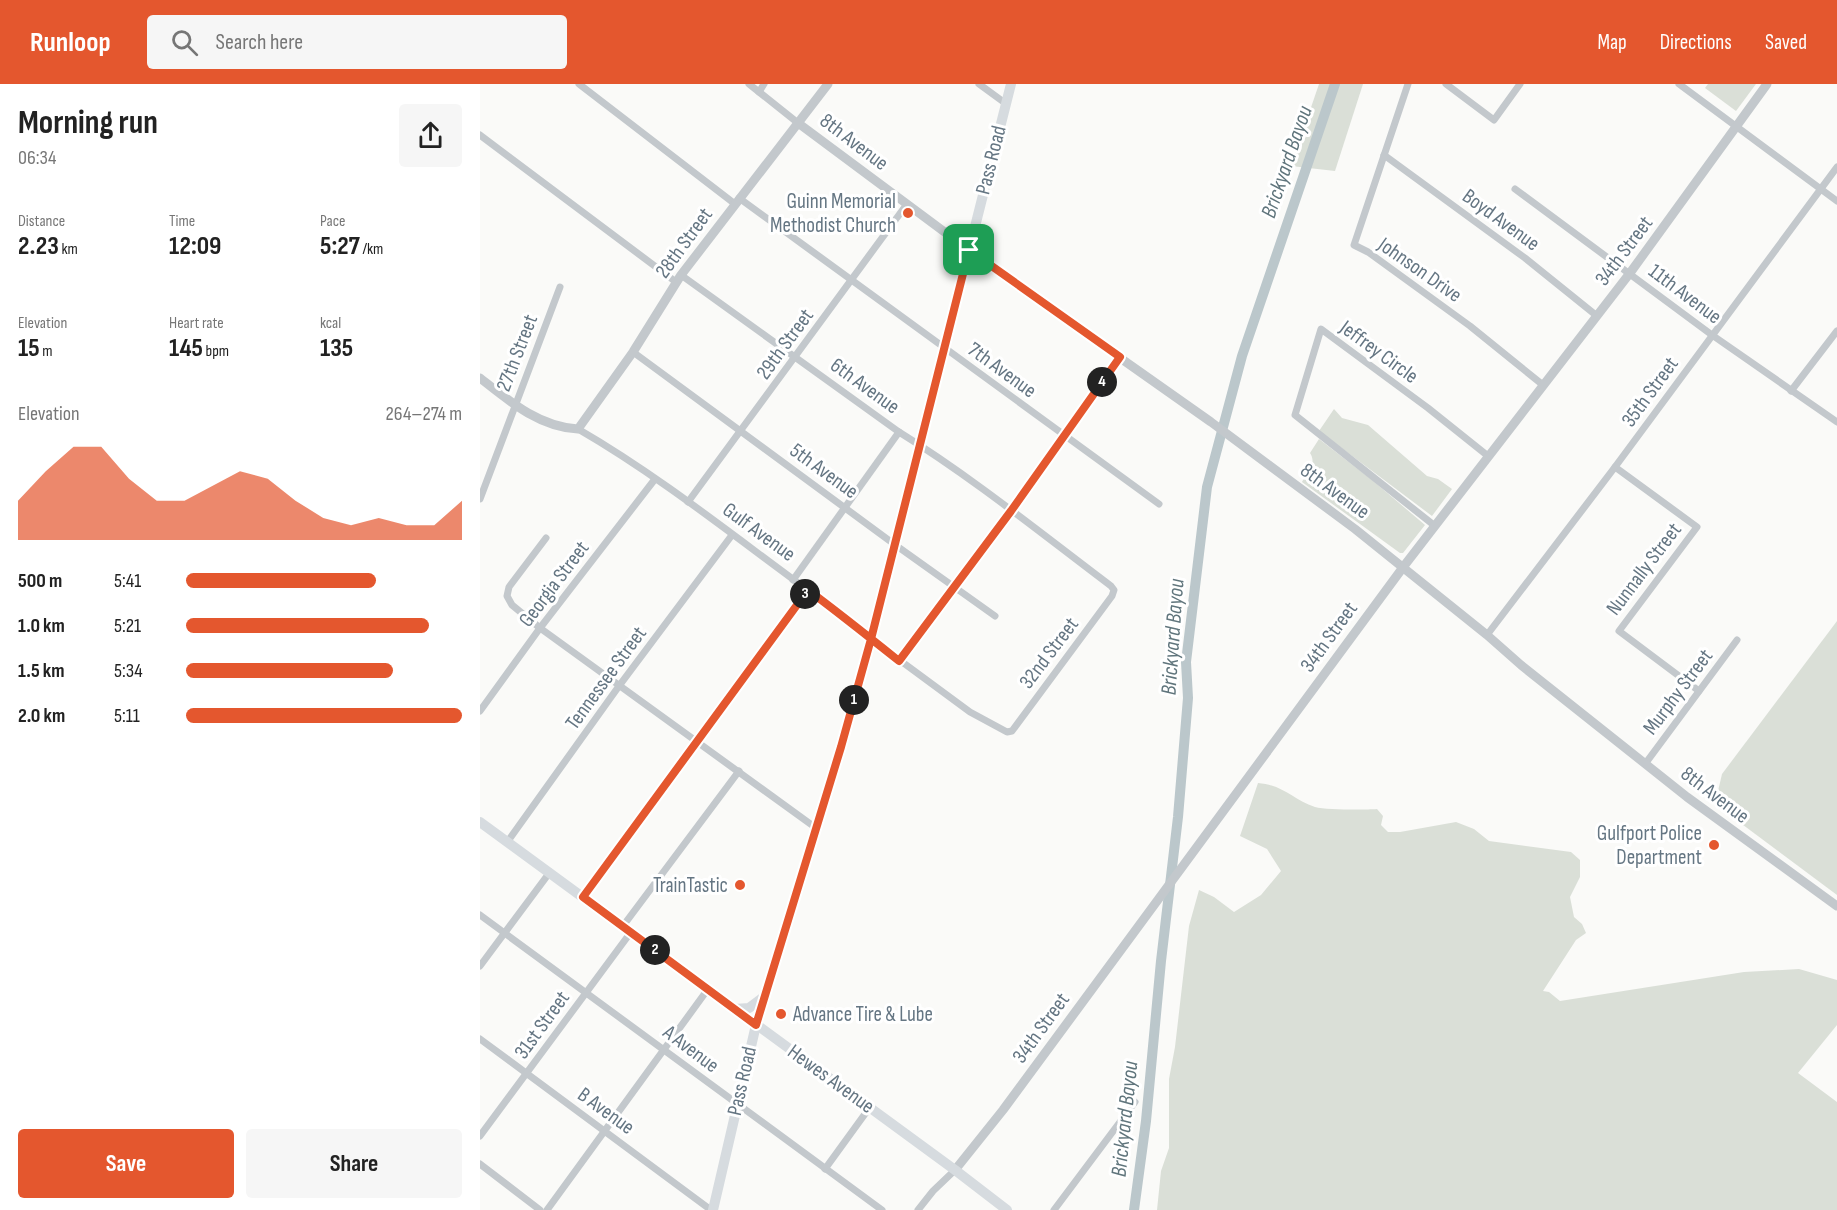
<!DOCTYPE html>
<meta charset="utf-8">
<style>
:root{--surface:#fff;--page:#f6f6f6;--text:#222;--muted:#767676;--accent:#e4572e}
body{margin:0;font-family:"Sofia Sans Condensed",sans-serif;background:var(--page);color:var(--text);height:100vh;display:flex;flex-direction:column;font-size:22px;white-space:nowrap}
*{box-sizing:border-box;margin:0}
p{font-size:20px;color:var(--muted)}
.icon{flex:none;width:33px;height:33px;fill:none;stroke:currentColor;stroke-width:2;stroke-linecap:round;stroke-linejoin:round}
.map{position:relative;flex:1;overflow:hidden}
.drawer{display:flex;flex-direction:column;background:var(--surface);width:480px}
.drawer>*{flex:none}
.pin{position:absolute;display:grid;place-items:center;width:51px;height:51px;color:#fff;margin:-26px;border-radius:12px;box-shadow:0 3px 9px #0006}
.km{position:absolute;width:30px;height:30px;margin:-15px;border-radius:50%;background:#222;color:#fff;font-size:16px;line-height:30px;text-align:center}
.round{display:grid;place-items:center;flex:none;width:63px;height:63px;border-radius:6px;background:var(--page)}
.summary{display:flex;align-items:center;justify-content:space-between;height:102px;padding:0 18px}
h1{font-size:33px;font-weight:700;line-height:45px}
.stats{display:grid;grid-template-columns:repeat(3,1fr);gap:9px;height:102px;padding:6px 18px}
.stats div{display:grid;align-content:center}
.stats b{font-size:26px;font-weight:700}
.stats small{font-size:16px;font-weight:400}
.stats p{font-size:16px}
.chart{height:168px;padding:12px 18px}
.chart p{display:flex;justify-content:space-between}
.chart svg{width:100%;height:108px;margin-top:6px;fill:var(--accent);opacity:.7}
.button{display:flex;gap:12px;margin-top:auto;padding:12px 18px}
.button a{flex:1;height:69px;border-radius:6px;background:var(--accent);color:#fff;font-size:24px;font-weight:700;line-height:69px;text-align:center}
.button a+a{background:var(--page);color:var(--text)}
ul{padding:0 18px;list-style:none;font-size:20px}
li{display:grid;grid-template-columns:96px 72px 1fr;align-items:center;height:45px}
li i{height:15px;border-radius:8px;background:var(--accent)}
header{display:flex;align-items:center;gap:36px;box-sizing:border-box;height:84px;padding:0 30px;background:var(--accent);color:#fff}
header strong{font-size:28px}
nav{display:flex;gap:33px;margin-inline-start:auto;font-size:21px}
.search{width:420px;height:54px;background:var(--page);display:flex;align-items:center;gap:15px;box-sizing:border-box;padding:0 21px;border-radius:6px;color:var(--muted);font-size:22px}
main{display:flex;flex:1;min-height:0}
.map>svg:first-child{display:block}
.green{fill:#dadfd7}
.lines{fill:none;stroke-linecap:round;stroke-linejoin:round}
.river{stroke:#bbc7cb;stroke-width:10}
.minor{stroke:#c3c8cc;stroke-width:7}
.tertiary{stroke:#c3c8cc;stroke-width:9}
.secondary{stroke:#d6dbdf;stroke-width:10}
.primary{stroke:#d6dbdf;stroke-width:10}
.route-casing{stroke:#fff;stroke-width:12}
.route{stroke:#e4572e;stroke-width:8}
.poi-dot{fill:#e4572e;stroke:#fff;stroke-width:2}
.labels{text-anchor:middle;dominant-baseline:central;stroke-width:6;stroke-linejoin:round;paint-order:stroke}
.street-label{font-size:21px;fill:#657683;stroke:#fff}
.poi-label{font-size:21px;fill:#657683;stroke:#fff;text-anchor:end}
.water-label{font-size:22px;font-style:italic;fill:#60757c;stroke:#fff}
</style>
<header>
<strong>Runloop</strong>
<div class="search"><svg class="icon" aria-label="search" viewBox="0 0 24 24"><circle cx="10" cy="10" r="6"/><path d="M15 15l6 6"/></svg>Search here</div>
<nav><a>Map</a><a>Directions</a><a>Saved</a></nav>
</header>
<main>
<section class="drawer">
<div class="summary"><div><h1>Morning run</h1><p>06:34</p></div><a class="round"><svg class="icon" aria-label="share" viewBox="0 0 24 24"><path d="M12 15V3M7 8l5-5 5 5M5 13v7h14v-7"/></svg></a></div>
<div class="stats">
<div><p>Distance</p><b>2.23<small> km</small></b></div>
<div><p>Time</p><b>12:09</b></div>
<div><p>Pace</p><b>5:27<small> /km</small></b></div>
</div>
<div class="stats">
<div><p>Elevation</p><b>15<small> m</small></b></div>
<div><p>Heart rate</p><b>145<small> bpm</small></b></div>
<div><p>kcal</p><b>135</b></div>
</div>
<div class="chart"><p><span>Elevation</span>264–274 m</p>
<svg viewBox="0 0 160 44" preserveAspectRatio="none"><path d="M0 44V28L10 16L20 6L30 6L40 19L50 28L60 28L70 22L80 16L90 19L100 28L110 35L120 38L130 35L140 38L150 38L160 28V44z"/></svg>
</div>
<ul>
<li><b>500 m</b>5:41<i style="width:69%"></i></li>
<li><b>1.0 km</b>5:21<i style="width:88%"></i></li>
<li><b>1.5 km</b>5:34<i style="width:75%"></i></li>
<li><b>2.0 km</b>5:11<i style="width:100%"></i></li>
</ul>
<div class="button"><a>Save</a><a>Share</a></div>
</section>
<div class="map">
<svg width="1357" height="1126" viewBox="0 0 1357 1126">
<rect width="100%" height="100%" fill="#fafaf8"/>
<g class="green">
<path d="M 839,0 L 883,0 L 855,87 L 811,82 Z"/>
<path d="M 1228,0 L 1276,0 L 1256,27 L 1225,4 Z"/>
<path d="M 854,325 L 862,334 L 888,341 L 947,392 L 958,395 L 972,405 L 952,432 L 839,347 Z"/>
<path d="M 839,355 L 892,396 L 945,441 L 923,469 L 920,469 L 822,398 C 828,387 837,380 830,369 Z"/>
<path d="M 1357,537 L 1357,811 L 1235,720 L 1242,690 Z"/>
<path d="M 778,699 C 804,701 813,716 835,723 C 846,726 885,726 897,725 L 903,732 L 901,741 L 908,748 L 920,748 L 976,738 L 994,745 L 1009,757 L 1091,768 L 1100,776 L 1100,793 L 1090,813 L 1094,833 L 1102,840 L 1106,849 L 1096,856 L 1063,907 L 1069,908 L 1080,917 L 1264,888 L 1319,885 L 1357,896 L 1357,941 L 1318,989 L 1357,1018 L 1357,1126 L 677,1126 L 681,1087 L 689,1064 L 689,995 L 695,963 L 709,842 L 719,806 L 734,813 L 754,828 L 781,811 L 801,787 L 787,765 L 760,752 Z"/>
</g>
<g class="lines">
<path class="river" d="M 654,1126 L 666,1037 L 681,877 L 698,733 L 708,614 L 706,578 L 727,403 L 762,272 L 855,0"/>
<g class="minor">
<path d="M 99,0 L 255,120"/>
<path d="M 269,0 L 318,39"/>
<path d="M 499,0 L 525,19"/>
<path d="M 928,0 L 874,161 L 888,168 L 990,242 L 1063,301"/>
<path d="M 966,0 L 1014,36 L 1040,0"/>
<path d="M 1199,0 L 1357,117"/>
<path d="M 279,8 L 284,0"/>
<path d="M 0,51 L 196,198"/>
<path d="M 904,71 L 1045,174 L 1117,232"/>
<path d="M 1035,105 L 1232,251 L 1357,338"/>
<path d="M 259,114 L 679,420"/>
<path d="M 153,268 L 414,460 L 515,532"/>
<path d="M 1311,307 L 1357,247"/>
<path d="M 98,345 C 193,400 278,472 368,535 L 391,555 L 490,628 L 527,648 L 532,647 L 632,512 L 634,506 L 631,502 C 562,450 493,394 419,348 L 201,191"/>
<path d="M 1135,383 L 1217,443 L 1139,547 L 1219,607"/>
<path d="M 0,415 L 80,203"/>
<path d="M 208,418 L 427,120"/>
<path d="M 955,442 L 815,331 L 841,245 L 948,324 L 1008,372"/>
<path d="M 66,454 L 29,503 L 27,512 L 32,521 L 60,544 L 336,744"/>
<path d="M 313,496 L 419,348"/>
<path d="M 1007,551 L 1135,383 L 1357,83"/>
<path d="M 419,577 L 531,427 L 640,273"/>
<path d="M 0,627 L 60,544 L 175,395"/>
<path d="M 1165,680 L 1257,556"/>
<path d="M 28,757 L 139,602 L 252,451"/>
<path d="M 103,813 L 328,506"/>
<path d="M 0,831 L 402,1126"/>
<path d="M 143,842 L 259,687"/>
<path d="M 0,882 L 70,788"/>
<path d="M 0,955 L 231,1126"/>
<path d="M 0,1052 L 151,848"/>
<path d="M 0,1080 L 60,1126"/>
<path d="M 345,1085 L 390,1023"/>
<path d="M 67,1126 L 228,905"/>
<path d="M 438,1126 L 453,1107 L 475,1086"/>
<path d="M 574,1126 L 655,1018"/>
</g>
<g class="tertiary">
<path d="M 318,39 L 517,187 L 731,338 L 875,445 L 1007,551 L 1041,581 L 1207,713 L 1357,822"/>
<path d="M 0,294 C 29,317 59,343 98,345 L 153,268 L 201,191 L 348,0"/>
<path d="M 475,1086 L 523,1026 L 924,482 L 1150,189 L 1287,0"/>
</g>
<path class="secondary" d="M 0,738 L 475,1086 L 527,1126"/>
<g class="primary">
<path d="M 255,925 L 269,924 L 285,912"/>
<path d="M 233,1126 L 276,941 L 361,663 L 391,555 L 531,0"/>
</g>
</g>
<g class="lines">
<g class="route-casing">
<path id="route" d="M 489,166 L 391,555 L 361,663 L 276,941 L 103,813 L 328,506 C 359,529 389,553 419,577 L 531,427 L 640,273 L 489,166"/>
</g>
<use href="#route" class="route"/>
</g>
<g class="poi-dot">
<circle cx="428" cy="129" r="6"/>
<circle cx="1234" cy="761" r="6"/>
<circle cx="260" cy="801" r="6"/>
<circle cx="301" cy="930" r="6"/>
</g>
<g class="labels">
<g class="street-label">
<text transform="translate(374 58) rotate(37)">8th Avenue</text>
<text transform="translate(511 76) rotate(-76)">Pass Road</text>
<text transform="translate(1021 136) rotate(36)">Boyd Avenue</text>
<text transform="translate(204 159) rotate(-54)">28th Street</text>
<text transform="translate(1144 167) rotate(-53)">34th Street</text>
<text transform="translate(940 186) rotate(35)">Johnson Drive</text>
<text transform="translate(1205 210) rotate(37)">11th Avenue</text>
<text transform="translate(305 260) rotate(-54)">29th Street</text>
<text transform="translate(899 268) rotate(36)">Jeffrey Circle</text>
<text transform="translate(37 269) rotate(-69)">27th Street</text>
<text transform="translate(522 286) rotate(36)">7th Avenue</text>
<text transform="translate(385 302) rotate(36)">6th Avenue</text>
<text transform="translate(1170 308) rotate(-54)">35th Street</text>
<text transform="translate(344 387) rotate(36)">5th Avenue</text>
<text transform="translate(855 407) rotate(36)">8th Avenue</text>
<text transform="translate(279 448) rotate(36)">Gulf Avenue</text>
<text transform="translate(1164 485) rotate(-53)">Nunnally Street</text>
<text transform="translate(74 500) rotate(-53)">Georgia Street</text>
<text transform="translate(849 553) rotate(-54)">34th Street</text>
<text transform="translate(569 569) rotate(-53)">32nd Street</text>
<text transform="translate(126 594) rotate(-54)">Tennessee Street</text>
<text transform="translate(1198 608) rotate(-53)">Murphy Street</text>
<text transform="translate(1235 711) rotate(37)">8th Avenue</text>
<text transform="translate(62 941) rotate(-54)">31st Street</text>
<text transform="translate(561 944) rotate(-54)">34th Street</text>
<text transform="translate(211 965) rotate(37)">A Avenue</text>
<text transform="translate(351 995) rotate(36)">Hewes Avenue</text>
<text transform="translate(262 997) rotate(-77)">Pass Road</text>
<text transform="translate(126 1027) rotate(36)">B Avenue</text>
</g>
<g class="poi-label">
<text x="416" y="117">Guinn Memorial<tspan x="416" dy="24">Methodist Church</tspan></text>
<text x="1222" y="749">Gulfport Police<tspan x="1222" dy="24">Department</tspan></text>
<text x="248" y="801">TrainTastic</text>
<text x="313" y="930" text-anchor="start">Advance Tire &amp; Lube</text>
</g>
<g class="water-label">
<text transform="translate(807 78) rotate(-71)">Brickyard Bayou</text>
<text transform="translate(693 553) rotate(-86)">Brickyard Bayou</text>
<text transform="translate(645 1035) rotate(-84)">Brickyard Bayou</text>
</g>
</g>
</svg>
<div class="pin" style="left:489px;top:166px;background:#1e9e55"><svg class="icon" aria-label="arrive" viewBox="0 0 24 24"><path d="M6 21V4h12l-3 4 3 4H6"/></svg></div>
<b class="km" style="left:374px;top:616px">1</b>
<b class="km" style="left:175px;top:866px">2</b>
<b class="km" style="left:325px;top:510px">3</b>
<b class="km" style="left:622px;top:298px">4</b>
</div>
</main>
